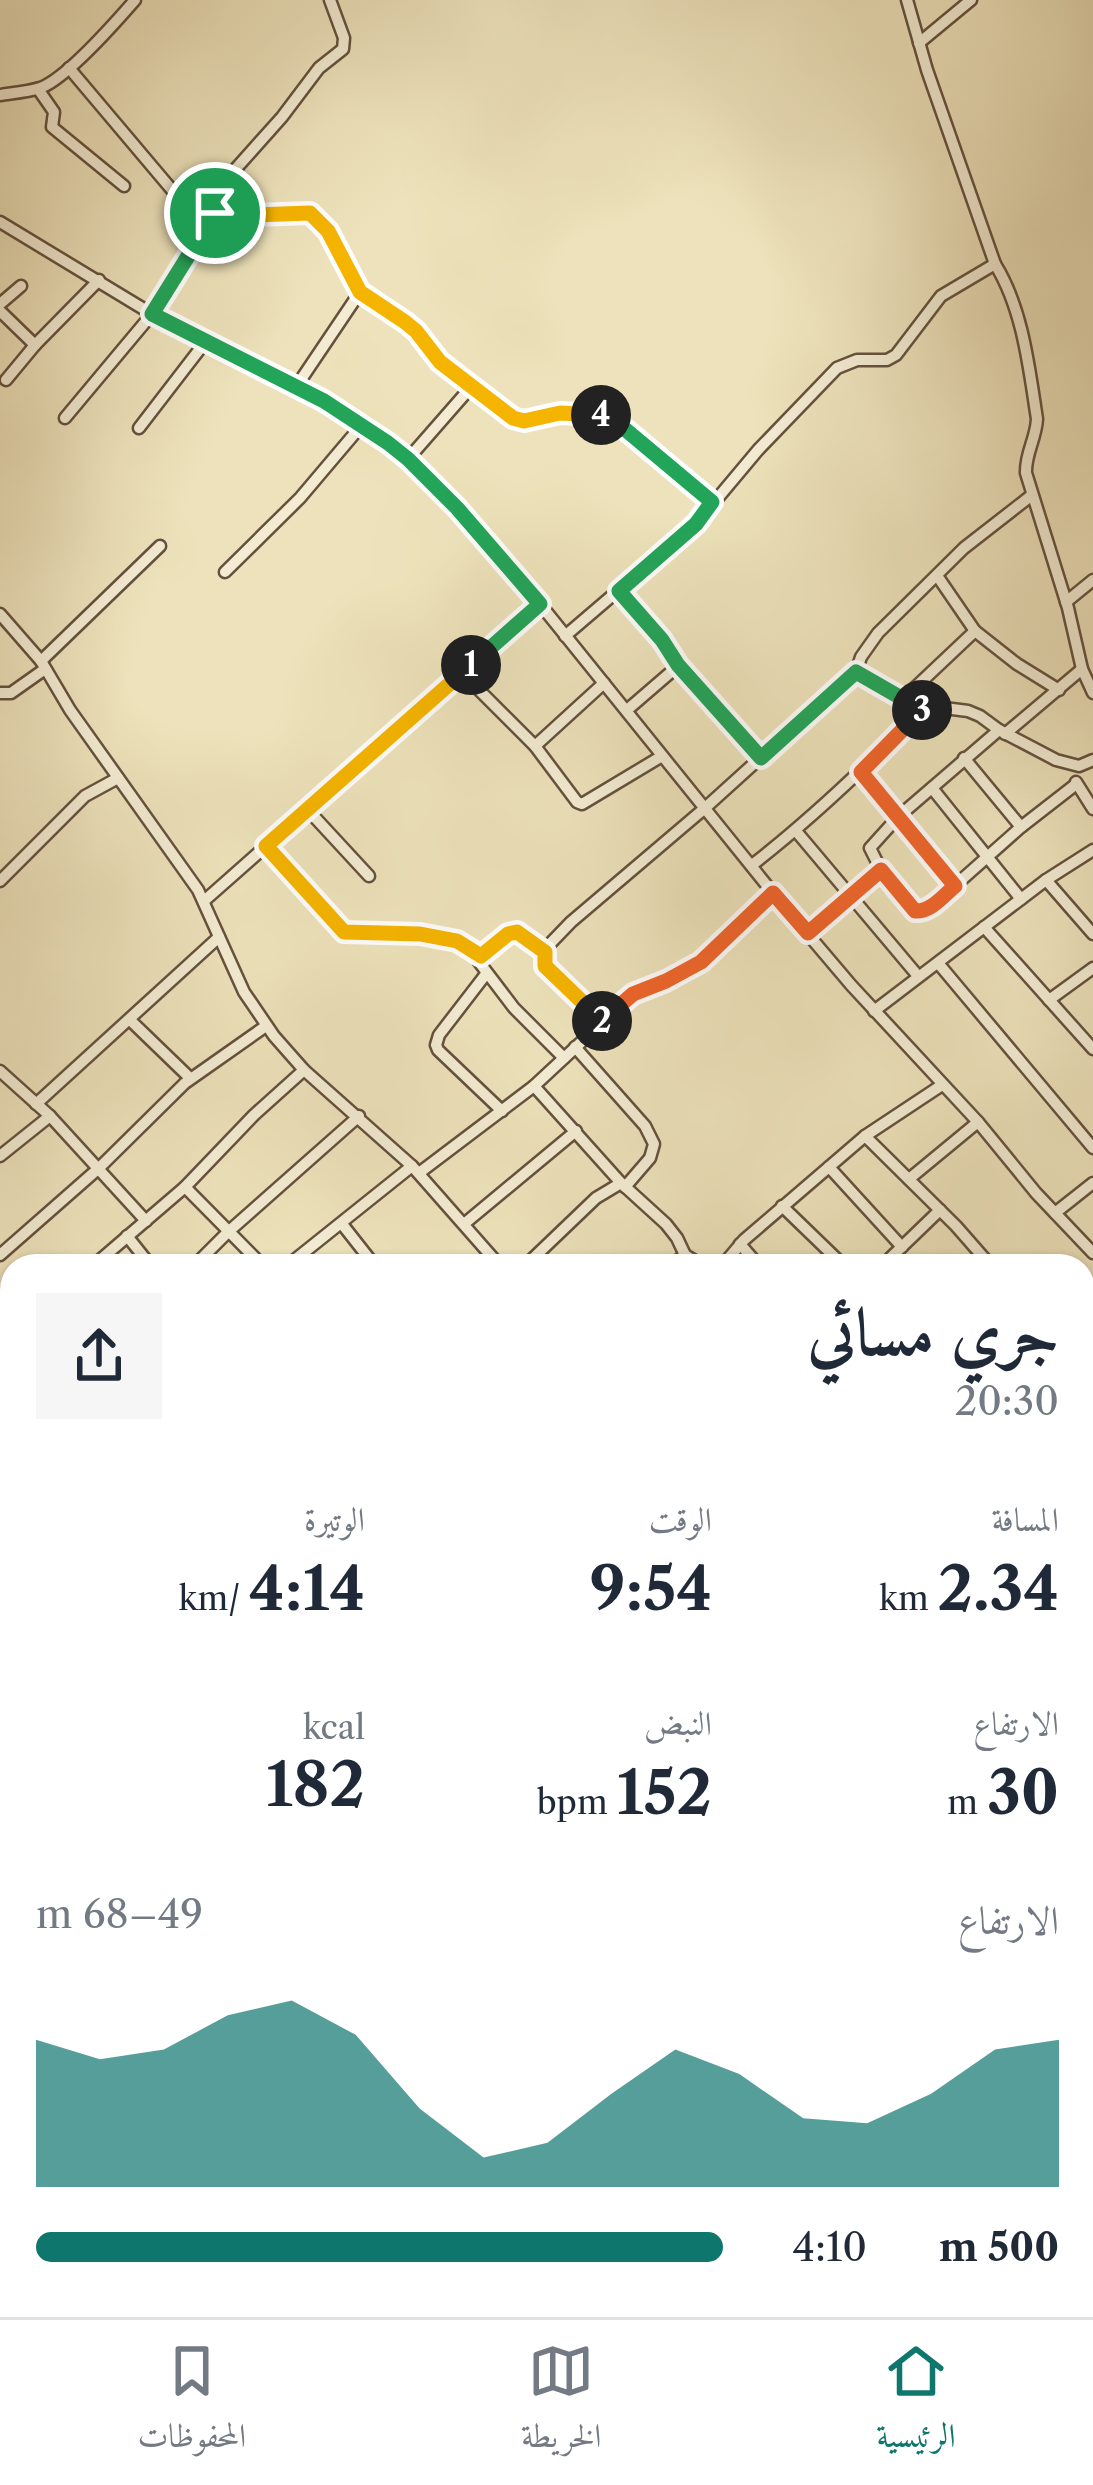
<!DOCTYPE html>
<html lang="ar">
<meta charset="utf-8">
<style>
:root{--surface:#fff;--page:#f6f6f7;--text:#1f2937;--muted:#747a83;--line:#e0e1e3;--accent:#0f766e}
body{margin:0;font-family:"Libre Caslon Text",Amiri,serif;background:var(--page);color:var(--text);direction:rtl;height:100vh;display:flex;flex-direction:column;font-size:45px;white-space:nowrap}
*{box-sizing:border-box;margin:0}
p{font-size:39px;color:var(--muted)}
.icon{flex:none;width:66px;height:66px;fill:none;stroke:currentColor;stroke-width:2;stroke-linecap:round;stroke-linejoin:round}
.map{position:relative;flex:1;overflow:hidden;direction:ltr}
.drawer{position:absolute;left:0px;top:1254px;width:1095px;height:1065px;display:flex;flex-direction:column;background:var(--surface);border-radius:36px 36px 0 0;box-shadow:0 3px 9px #0004;direction:rtl}
.drawer>*{flex:none}
.pin{position:absolute;display:grid;place-items:center;width:102px;height:102px;color:#fff;margin:-51px;border:6px solid #fff;border-radius:50%;box-shadow:0 3px 12px #0007}
.km{position:absolute;width:60px;height:60px;margin:-30px;border-radius:50%;background:#222;color:#fff;font-size:33px;line-height:60px;text-align:center}
.round{display:grid;place-items:center;flex:none;width:126px;height:126px;border-radius:0px;background:var(--page)}
.overview{display:flex;align-items:center;justify-content:space-between;height:204px;padding:0 36px}
h1{font-size:66px;font-weight:700;line-height:90px}
.stats{display:grid;grid-template-columns:repeat(3,1fr);gap:18px;height:204px;padding:12px 36px}
.stats div{display:grid;align-content:center}
.stats b{font-size:60px;font-weight:700}
.stats small{font-size:33px;font-weight:400}
.stats p{font-size:33px}
.chart{height:336px;padding:24px 36px}
.chart p{display:flex;justify-content:space-between}
.chart svg{width:100%;height:216px;margin-top:12px;fill:var(--accent);opacity:.7}
ul{padding:0 36px;list-style:none;font-size:39px}
li{display:grid;grid-template-columns:192px 144px 1fr;align-items:center;height:90px}
li i{height:30px;border-radius:15px;background:var(--accent)}
.tab-bar{display:flex;justify-content:space-around;align-items:center;height:168px;border-top:3px solid var(--line);background:var(--surface);font-size:33px;color:var(--muted)}
.tab-bar a{display:grid;justify-items:center;gap:6px}
.tab-bar .on{color:var(--accent)}
.map>svg:first-child{display:block}
.lines{fill:none;stroke-linecap:round;stroke-linejoin:round}
.minor-casing{stroke:#64513e;stroke-width:15}
.secondary-casing{stroke:#362115;stroke-width:20}
.minor{stroke:#f3ecd3;stroke-width:10}
.secondary{stroke:#f3ecd3;stroke-width:15}
.split-1-casing{stroke:#fff;stroke-width:24}
.split-2-casing{stroke:#fff;stroke-width:24}
.split-3-casing{stroke:#fff;stroke-width:24}
.split-4-casing{stroke:#fff;stroke-width:24}
.split-5-casing{stroke:#fff;stroke-width:24}
.split-1{stroke:#22a559;stroke-width:15}
.split-2{stroke:#f5b400;stroke-width:15}
.split-3{stroke:#f0652b;stroke-width:15}
.split-4{stroke:#22a559;stroke-width:15}
.split-5{stroke:#f5b400;stroke-width:15}
</style>
<div class="map">
<svg width="1093" height="2317" viewBox="0 0 1093 2317">
<rect width="100%" height="100%" fill="#ede2bb"/>
<filter id="stains"><feTurbulence type="fractalNoise" baseFrequency=".00167" numOctaves="4"/><feColorMatrix values="0 0 0 0 .2 0 0 0 0 .09 0 0 0 0 .02 0 0 0 .5 -.17"/></filter>
<radialGradient id="worn" r=".72"><stop offset=".6" stop-color="#630" stop-opacity="0"/><stop offset="1" stop-color="#630" stop-opacity=".3"/></radialGradient>
<g class="lines">
<g class="minor-casing">
<g id="minor">
<path d="M 907,0 L 927,70 L 995,264 C 1023,309 1029,368 1037,419 C 1036,439 1025,454 1026,473 L 1068,608 L 1082,669 L 1093,693"/>
<path d="M 919,43 L 971,0"/>
<path d="M 69,68 L 183,203 C 223,223 267,211 310,213 C 337,231 339,266 359,290 C 373,307 396,313 412,327 C 421,336 426,348 434,357 C 449,373 504,416 524,421 C 547,414 576,408 600,414 C 625,421 690,483 712,502"/>
<path d="M 38,89 L 54,112 L 52,127 L 124,186"/>
<path d="M 0,95 C 13,93 27,92 40,88 C 66,79 115,23 135,0"/>
<path d="M 199,210 L 282,117 L 319,68 L 343,49 L 344,38 L 330,0"/>
<path d="M 0,222 L 152,314 L 255,365 L 349,416 L 408,459 L 457,508 L 540,604 L 773,893 L 851,985 L 978,1122 L 1036,1193 L 1093,1253"/>
<path d="M 0,304 L 21,286"/>
<path d="M 0,311 L 35,345"/>
<path d="M 6,380 L 35,345 L 99,280"/>
<path d="M 296,387 L 360,292"/>
<path d="M 65,418 L 152,314 L 215,213"/>
<path d="M 139,428 L 206,341"/>
<path d="M 408,459 L 471,387"/>
<path d="M 225,572 L 300,498 L 361,426"/>
<path d="M 938,577 L 975,631 L 1017,664 L 1059,690"/>
<path d="M 619,591 L 662,640 L 678,666 L 761,759"/>
<path d="M 1066,602 L 1093,580"/>
<path d="M 0,614 L 41,661 L 70,710 L 198,890 L 244,992 L 274,1036 L 304,1070 L 412,1166 L 500,1266"/>
<path d="M 565,636 L 696,524 L 758,450 L 837,368 L 857,360 L 887,360 L 896,355 L 941,296 L 995,264"/>
<path d="M 41,661 L 160,546"/>
<path d="M 856,672 L 861,657 L 878,633 L 964,548 L 1032,495"/>
<path d="M 462,673 L 535,746 L 577,802 L 582,804 L 662,756"/>
<path d="M 0,693 L 11,693 L 45,669"/>
<path d="M 903,699 L 975,631"/>
<path d="M 627,710 L 678,666"/>
<path d="M 999,730 L 898,817 L 870,848 L 881,870 L 915,911 L 923,911 L 932,906 L 1021,827 L 1075,785"/>
<path d="M 1005,734 L 1082,669"/>
<path d="M 535,746 L 604,683"/>
<path d="M 964,758 L 1021,827"/>
<path d="M 861,772 L 954,886"/>
<path d="M 1076,782 L 1093,809"/>
<path d="M 932,788 L 1021,899"/>
<path d="M 308,810 L 369,876"/>
<path d="M 796,831 L 918,976"/>
<path d="M 266,846 L 343,932 L 420,934 L 457,941 L 481,956"/>
<path d="M 752,865 C 814,817 870,763 925,707"/>
<path d="M 1046,880 L 1093,934"/>
<path d="M 0,881 L 85,796 L 118,778"/>
<path d="M 204,901 L 540,604"/>
<path d="M 984,927 L 1093,1049"/>
<path d="M 808,933 L 881,870"/>
<path d="M 545,951 L 521,934 L 513,932 L 481,956 L 479,962 L 514,1008 L 564,1058"/>
<path d="M 938,963 L 1093,1148"/>
<path d="M 486,974 L 439,1035 L 436,1045 L 438,1050 L 502,1111"/>
<path d="M 1049,1000 L 1093,968"/>
<path d="M 874,1011 L 1046,880 L 1093,850"/>
<path d="M 130,1020 L 190,1078"/>
<path d="M 602,1021 L 545,966 L 544,950 L 571,922 L 705,808 L 854,673 L 862,673 L 913,704 L 968,711 L 980,716 L 999,730 L 1056,760 L 1079,766 L 1093,760"/>
<path d="M 575,1047 L 645,1126 L 654,1144 L 650,1158 L 625,1187"/>
<path d="M 0,1071 L 50,1116 L 146,1221"/>
<path d="M 534,1086 L 621,1183 L 666,1224 L 677,1238 L 685,1255 L 703,1266"/>
<path d="M 36,1104 L 219,937"/>
<path d="M 865,1136 L 956,1226 L 991,1266"/>
<path d="M 0,1156 L 50,1116"/>
<path d="M 829,1167 L 902,1247"/>
<path d="M 419,1173 L 534,1086 L 633,994 L 666,981 L 701,962 L 773,893"/>
<path d="M 909,1179 L 978,1122"/>
<path d="M 185,1187 L 263,1266"/>
<path d="M 782,1206 L 844,1266"/>
<path d="M 1055,1213 L 1093,1183"/>
<path d="M 342,1224 L 375,1266"/>
<path d="M 464,1224 L 576,1131"/>
<path d="M 127,1236 L 151,1266"/>
<path d="M 740,1244 L 759,1266"/>
<path d="M 0,1255 L 99,1168 L 185,1083 L 266,1026"/>
<path d="M 93,1266 L 185,1187 L 254,1115 L 304,1070"/>
<path d="M 194,1266 L 228,1232 L 359,1116"/>
<path d="M 287,1266 L 412,1166"/>
<path d="M 525,1266 L 596,1198 L 621,1183"/>
<path d="M 670,1266 L 685,1255"/>
<path d="M 722,1266 L 744,1240 L 865,1136 L 942,1085"/>
<path d="M 882,1266 L 940,1210"/>
<path d="M 0,1300 L 12,1312"/>
<path d="M 0,1351 L 12,1340"/>
<path d="M 1083,1370 L 1093,1382"/>
<path d="M 1083,1461 L 1093,1472"/>
<path d="M 0,1473 L 12,1457"/>
<path d="M 1083,1576 L 1093,1588"/>
<path d="M 1083,1718 L 1093,1707"/>
<path d="M 1083,1810 L 1093,1812"/>
<path d="M 1083,1865 L 1093,1876"/>
<path d="M 0,1881 L 12,1893"/>
<path d="M 1083,1919 L 1093,1912"/>
<path d="M 0,2026 L 12,2024"/>
<path d="M 1083,2063 L 1093,2054"/>
<path d="M 1083,2071 L 1093,2085"/>
<path d="M 1083,2213 L 1093,2224"/>
<path d="M 1083,2288 L 1093,2280"/>
<path d="M 604,2307 L 616,2317"/>
<path d="M 779,2307 L 787,2317"/>
<path d="M 998,2307 L 1006,2317"/>
<path d="M 641,2317 L 648,2307"/>
<path d="M 922,2317 L 934,2307"/>
<path d="M 1038,2317 L 1054,2307"/>
</g>
</g>
<g class="secondary-casing">
<g id="secondary">
<path d="M 1083,1756 L 1093,1758"/>
<path d="M 0,1958 L 12,1956"/>
<path d="M 0,2173 L 12,2185"/>
<path d="M 127,2307 L 136,2317"/>
</g>
</g>
<use href="#minor" class="minor"/>
<use href="#secondary" class="secondary"/>
</g>
<g class="lines">
<g class="split-1-casing">
<path id="split-1" d="M 215,213 L 152,314 L 324,401 L 388,443 L 408,459 L 457,508 L 540,604 L 471,665"/>
</g>
<g class="split-2-casing">
<path id="split-2" d="M 471,665 L 266,846 L 344,932 L 420,934 L 457,941 L 481,956 L 508,934 L 517,932 L 545,952 L 545,966 L 602,1021"/>
</g>
<g class="split-3-casing">
<path id="split-3" d="M 602,1021 L 633,994 L 666,981 L 701,962 L 773,893 L 808,933 L 881,870 L 915,911 C 931,912 943,896 955,886 L 861,772 L 922,710"/>
</g>
<g class="split-4-casing">
<path id="split-4" d="M 601,415 L 626,430 L 712,502 L 696,524 L 619,591 L 662,640 L 678,665 L 761,758 L 856,672 L 903,699 L 925,707 L 922,710"/>
</g>
<g class="split-5-casing">
<path id="split-5" d="M 215,213 L 251,215 L 310,213 L 328,231 L 360,292 L 405,322 L 416,331 L 440,362 L 513,418 L 524,421 L 560,413 L 601,415"/>
</g>
<use href="#split-1" class="split-1"/>
<use href="#split-2" class="split-2"/>
<use href="#split-3" class="split-3"/>
<use href="#split-4" class="split-4"/>
<use href="#split-5" class="split-5"/>
</g>
<rect width="100%" height="100%" filter="url(#stains)"/>
<rect width="100%" height="100%" fill="url(#worn)"/>
</svg>
<div class="pin" style="left:215px;top:213px;background:#1e9e55"><svg class="icon" aria-label="arrive" viewBox="0 0 24 24"><path d="M6 21V4h12l-3 4 3 4H6"/></svg></div>
<b class="km" style="left:471px;top:665px">1</b>
<b class="km" style="left:602px;top:1021px">2</b>
<b class="km" style="left:922px;top:710px">3</b>
<b class="km" style="left:601px;top:415px">4</b>
<section class="drawer">
<div class="overview"><div><h1>جري مسائي</h1><p>20:30</p></div><a class="round"><svg class="icon" aria-label="share" viewBox="0 0 24 24"><path d="M12 15V3M7 8l5-5 5 5M5 13v7h14v-7"/></svg></a></div>
<div class="stats">
<div><p>المسافة</p><b>2.34<small> km</small></b></div>
<div><p>الوقت</p><b>9:54</b></div>
<div><p>الوتيرة</p><b>4:14<small> /km</small></b></div>
</div>
<div class="stats">
<div><p>الارتفاع</p><b>30<small> m</small></b></div>
<div><p>النبض</p><b>152<small> bpm</small></b></div>
<div><p>kcal</p><b>182</b></div>
</div>
<div class="chart"><p><span>الارتفاع</span>49–68 m</p>
<svg viewBox="0 0 160 44" preserveAspectRatio="none"><path d="M0 44V14L10 18L20 16L30 9L40 6L50 13L60 28L70 38L80 35L90 25L100 16L110 21L120 30L130 31L140 25L150 16L160 14V44z"/></svg>
</div>
<ul>
<li><b>500 m</b>4:10<i style="width:100%"></i></li>
</ul>
</section>
</div>
<nav class="tab-bar">
<a class="on"><svg class="icon" aria-label="home" viewBox="0 0 24 24"><path d="M3 11l9-7 9 7M6 9v11h12V9"/></svg>الرئيسية</a>
<a><svg class="icon" aria-label="map" viewBox="0 0 24 24"><path d="M3 6l6-2 6 2 6-2v14l-6 2-6-2-6 2zM9 4v14M15 6v14"/></svg>الخريطة</a>
<a><svg class="icon" aria-label="saved" viewBox="0 0 24 24"><path d="M7 4h10v16l-5-4-5 4z"/></svg>المحفوظات</a>
</nav>
